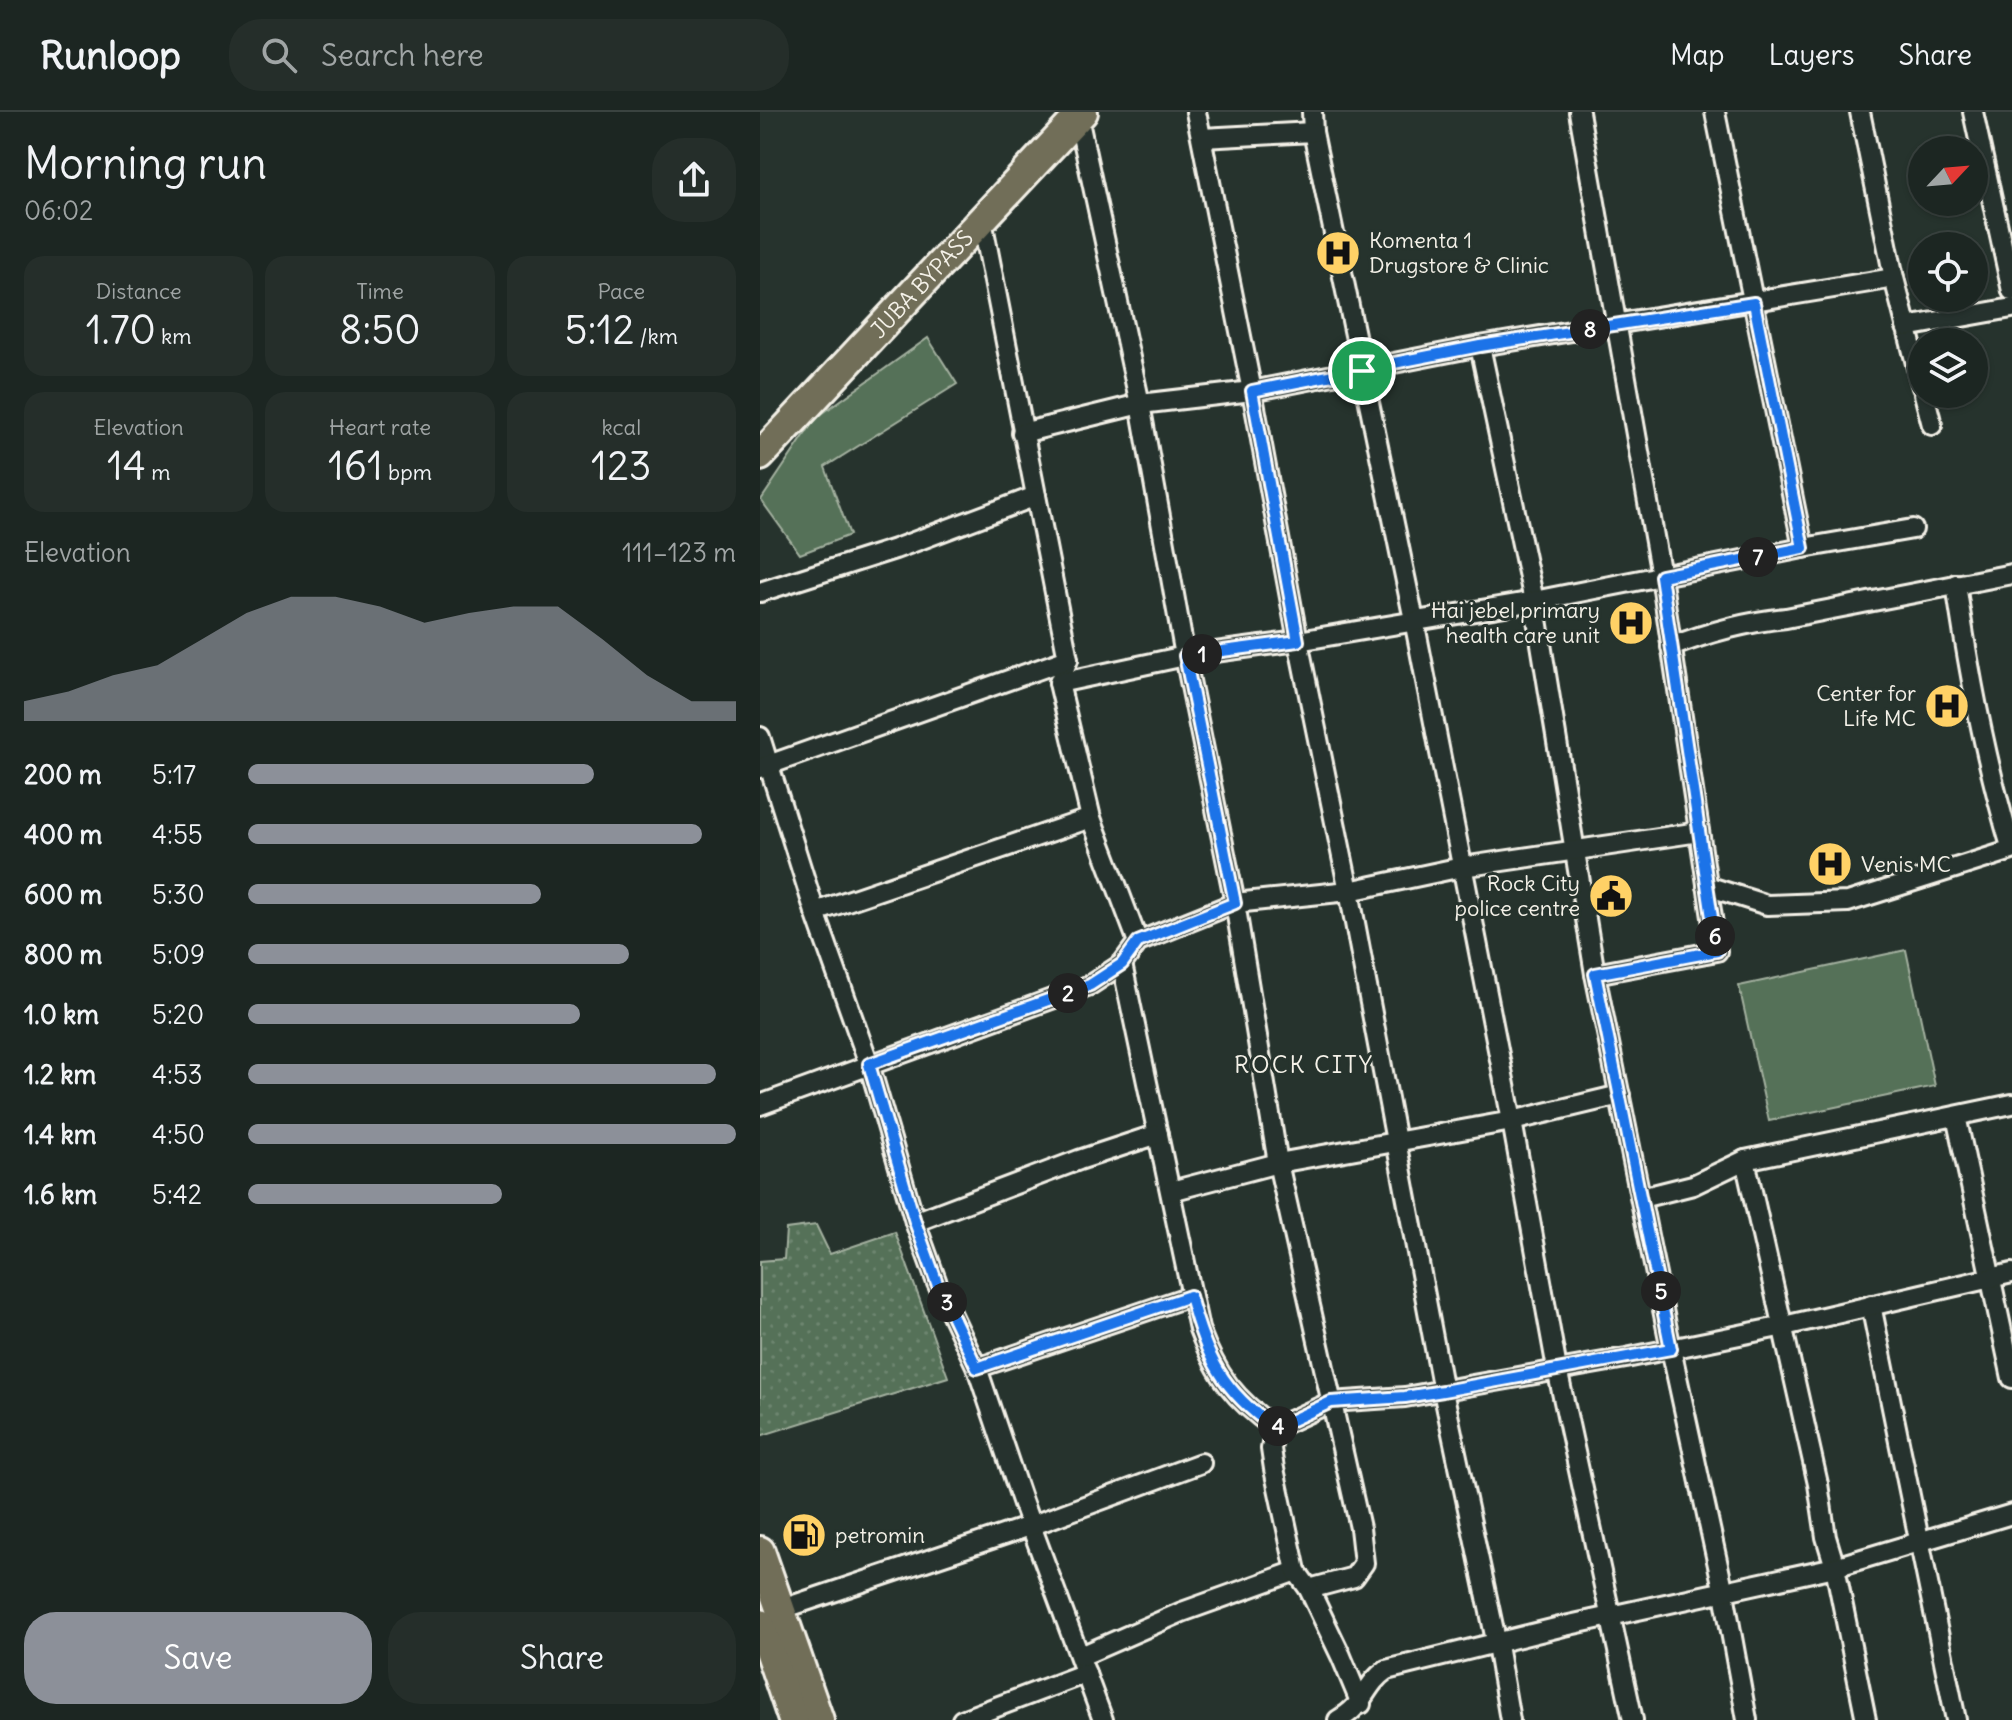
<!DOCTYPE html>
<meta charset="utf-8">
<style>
:root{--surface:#1c2622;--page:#252e2a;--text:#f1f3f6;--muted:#a0a5a5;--line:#3a4340;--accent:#8c9099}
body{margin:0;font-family:Delius,sans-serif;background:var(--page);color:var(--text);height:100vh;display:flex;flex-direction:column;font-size:30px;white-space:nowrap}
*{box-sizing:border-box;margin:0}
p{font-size:26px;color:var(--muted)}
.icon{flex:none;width:44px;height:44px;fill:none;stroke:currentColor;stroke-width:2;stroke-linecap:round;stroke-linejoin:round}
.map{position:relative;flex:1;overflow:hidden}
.side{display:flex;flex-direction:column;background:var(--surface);width:760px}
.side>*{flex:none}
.needle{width:52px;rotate:64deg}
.fabs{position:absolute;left:1148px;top:24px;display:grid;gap:16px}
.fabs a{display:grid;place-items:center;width:80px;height:80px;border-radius:50%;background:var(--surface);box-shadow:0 2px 6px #0004,0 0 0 2px var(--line);font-size:40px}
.pin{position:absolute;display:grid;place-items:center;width:68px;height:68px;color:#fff;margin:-34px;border:4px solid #fff;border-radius:50%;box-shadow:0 2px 8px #0007}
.km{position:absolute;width:40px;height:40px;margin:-20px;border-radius:50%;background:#222;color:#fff;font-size:22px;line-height:40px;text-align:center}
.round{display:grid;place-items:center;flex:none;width:84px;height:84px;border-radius:32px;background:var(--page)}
.overview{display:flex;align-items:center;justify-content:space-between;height:136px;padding:0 24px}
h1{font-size:44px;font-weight:600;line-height:60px}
.metrics{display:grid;grid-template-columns:repeat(3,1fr);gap:12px;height:136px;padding:8px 24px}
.metrics div{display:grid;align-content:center;border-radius:20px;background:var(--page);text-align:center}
.metrics b{font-size:40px;font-weight:600}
.metrics small{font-size:22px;font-weight:400}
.metrics p{font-size:22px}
.chart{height:224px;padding:16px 24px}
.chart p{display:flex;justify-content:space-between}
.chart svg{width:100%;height:144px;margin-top:8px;fill:var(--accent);opacity:.7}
.action{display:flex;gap:16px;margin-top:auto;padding:16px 24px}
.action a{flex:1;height:92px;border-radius:32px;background:var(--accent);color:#fff;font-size:32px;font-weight:600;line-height:92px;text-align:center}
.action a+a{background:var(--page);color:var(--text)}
ul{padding:0 24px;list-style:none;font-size:26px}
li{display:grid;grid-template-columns:128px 96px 1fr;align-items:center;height:60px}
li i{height:20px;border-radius:10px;background:var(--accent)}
header{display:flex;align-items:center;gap:48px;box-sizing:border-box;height:112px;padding:0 40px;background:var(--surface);border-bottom:2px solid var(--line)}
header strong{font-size:38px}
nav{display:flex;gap:44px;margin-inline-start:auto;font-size:28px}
.search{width:560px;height:72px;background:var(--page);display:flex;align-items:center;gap:20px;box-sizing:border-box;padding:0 28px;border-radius:32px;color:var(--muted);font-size:30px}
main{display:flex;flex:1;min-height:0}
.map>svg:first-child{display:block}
.grass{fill:url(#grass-dots);stroke:#a4b1a0;stroke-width:2}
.green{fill:#557158;stroke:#a4b1a0;stroke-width:2}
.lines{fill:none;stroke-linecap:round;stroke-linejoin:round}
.street-casing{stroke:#f4f1e8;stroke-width:24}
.primary-casing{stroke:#f4f1e8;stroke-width:34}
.street{stroke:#26332d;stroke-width:18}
.primary{stroke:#716e59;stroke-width:28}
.route-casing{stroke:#fff;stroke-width:16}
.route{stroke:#1a73e8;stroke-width:10}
.labels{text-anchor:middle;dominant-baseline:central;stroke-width:6;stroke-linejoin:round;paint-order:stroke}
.poi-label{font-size:22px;fill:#f4f1e8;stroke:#26332d;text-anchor:start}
.street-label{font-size:22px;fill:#f4f1e8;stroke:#26332d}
.neighbourhood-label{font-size:24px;letter-spacing:2px;fill:#f4f1e8;stroke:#26332d}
</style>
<header>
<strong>Runloop</strong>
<div class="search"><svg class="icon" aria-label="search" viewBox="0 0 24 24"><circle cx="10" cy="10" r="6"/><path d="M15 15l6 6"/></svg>Search here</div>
<nav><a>Map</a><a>Layers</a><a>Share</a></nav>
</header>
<main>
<section class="side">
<div class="overview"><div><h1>Morning run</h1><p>06:02</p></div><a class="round"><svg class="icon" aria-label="share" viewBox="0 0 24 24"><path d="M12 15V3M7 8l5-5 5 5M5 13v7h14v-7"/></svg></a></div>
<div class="metrics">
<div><p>Distance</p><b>1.70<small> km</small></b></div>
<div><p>Time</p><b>8:50</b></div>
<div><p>Pace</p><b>5:12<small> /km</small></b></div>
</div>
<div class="metrics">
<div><p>Elevation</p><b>14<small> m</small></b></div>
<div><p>Heart rate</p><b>161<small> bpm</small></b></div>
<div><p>kcal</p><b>123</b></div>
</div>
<div class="chart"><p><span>Elevation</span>111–123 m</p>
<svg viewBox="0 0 160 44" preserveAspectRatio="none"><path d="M0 44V38L10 35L20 30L30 27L40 19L50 11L60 6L70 6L80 9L90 14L100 11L110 9L120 9L130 19L140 30L150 38L160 38V44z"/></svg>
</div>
<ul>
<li><b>200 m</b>5:17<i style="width:71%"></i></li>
<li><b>400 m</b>4:55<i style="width:93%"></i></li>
<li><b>600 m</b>5:30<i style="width:60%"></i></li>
<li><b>800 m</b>5:09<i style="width:78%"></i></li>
<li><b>1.0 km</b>5:20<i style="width:68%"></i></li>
<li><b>1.2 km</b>4:53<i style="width:96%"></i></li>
<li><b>1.4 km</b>4:50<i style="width:100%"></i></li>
<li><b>1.6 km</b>5:42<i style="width:52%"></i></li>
</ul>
<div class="action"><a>Save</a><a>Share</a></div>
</section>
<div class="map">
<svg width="1252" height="1608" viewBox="0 0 1252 1608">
<defs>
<pattern id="grass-dots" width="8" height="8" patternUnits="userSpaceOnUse" patternTransform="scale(2)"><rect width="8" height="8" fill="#557158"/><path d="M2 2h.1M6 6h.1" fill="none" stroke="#6e8670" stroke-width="1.8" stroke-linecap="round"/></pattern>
</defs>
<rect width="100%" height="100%" fill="#26332d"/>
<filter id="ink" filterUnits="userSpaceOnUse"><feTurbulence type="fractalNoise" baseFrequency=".0125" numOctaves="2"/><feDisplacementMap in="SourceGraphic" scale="16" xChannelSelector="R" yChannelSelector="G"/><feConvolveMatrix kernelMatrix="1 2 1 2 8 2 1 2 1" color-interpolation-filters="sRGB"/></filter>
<g filter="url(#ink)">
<path class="grass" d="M 56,1113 L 70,1142 L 135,1120 L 188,1265 L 0,1324 L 0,1149 L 24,1147 L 26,1117 Z"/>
<g class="green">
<path d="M 168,226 L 197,272 L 65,355 L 90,423 L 40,442 L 1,388 L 56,306 Z"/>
<path d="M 1146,838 L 1175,974 L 1009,1009 L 979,874 Z"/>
</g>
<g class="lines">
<g class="street-casing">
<g id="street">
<path d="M 436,0 L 492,279 L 538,529 L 589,779 L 683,1279 L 737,1533 L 750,1608"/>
<path d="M 552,0 L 553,20 L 654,508 L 752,1009 L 797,1257 L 873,1608"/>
<path d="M 819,0 L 901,464 L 957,839 L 835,862"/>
<path d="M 955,0 L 1043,436"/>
<path d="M 1100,0 L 1134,166 L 1162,275"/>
<path d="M 1213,0 L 1252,179"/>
<path d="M 318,5 L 380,292 L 425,544 L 475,791 L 518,1051 L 600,1416 L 604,1451 L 594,1465 L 549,1477"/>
<path d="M 442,26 L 553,20"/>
<path d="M 222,108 L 308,547 L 299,571 L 331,706 L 378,830"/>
<path d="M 1146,215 L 1252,196"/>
<path d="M 720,234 L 774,489 L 835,862 L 911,1237 L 964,1481 L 987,1608"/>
<path d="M 1164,282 L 1172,313"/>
<path d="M 262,321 L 380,292 L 492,279 L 720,234 L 1134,166"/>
<path d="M 0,480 L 135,437 L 276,384"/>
<path d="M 911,535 C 949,520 986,510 1026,506 L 1252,462"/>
<path d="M 299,571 L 425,544 L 538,529 L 774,489 L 1043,436 L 1153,417"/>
<path d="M 0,625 L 55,800 L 109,952 L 155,1110 L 177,1171 L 217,1256 L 263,1392 L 343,1608"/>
<path d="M 0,656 L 308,547"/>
<path d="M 947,774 L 1007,793 L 1088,790 L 1252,738 C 1226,652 1209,562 1196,472"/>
<path d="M 55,800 L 331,706"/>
<path d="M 362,852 L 439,1217 C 457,1264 474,1287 515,1316"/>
<path d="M 0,993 L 330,873 L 362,852 L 378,830 L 475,791 L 589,779 L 702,755 L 939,720"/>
<path d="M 1196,1004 L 1252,1266"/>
<path d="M 985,1048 L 1058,1372 L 1066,1425 L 1075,1455 L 1106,1608"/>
<path d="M 411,1079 L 518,1051 L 752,1009 L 860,983"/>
<path d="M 881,1086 L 933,1073 L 985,1048 L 1252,992"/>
<path d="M 155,1110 L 319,1048 L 398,1022"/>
<path d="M 1111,1193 L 1196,1608"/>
<path d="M 217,1256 L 430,1184"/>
<path d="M 19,1498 L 273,1413 L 441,1351"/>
<path d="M 321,1544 L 422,1500 L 536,1459"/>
<path d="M 601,1592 L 581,1544 L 549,1477 L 536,1459 L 514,1357 L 511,1337 L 515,1316 L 571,1290 L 645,1285 L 866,1246 L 1024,1214 L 1252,1161"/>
<path d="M 202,1608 L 326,1561"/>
<path d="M 578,1608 C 606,1593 603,1574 626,1558 L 800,1515 L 1075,1455 L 1252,1402"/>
</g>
</g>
<g class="primary-casing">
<g id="primary">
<path id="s1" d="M 0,344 L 323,0"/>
<path d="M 0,1439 L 59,1608"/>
<path d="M 0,1512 L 33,1608"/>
</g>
</g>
<use href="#street" class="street"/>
<use href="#primary" class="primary"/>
</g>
</g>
<g class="lines" filter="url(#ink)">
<g class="route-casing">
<path id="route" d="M 994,191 L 1043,436 L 901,464 L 957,839 L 835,862 L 911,1237 L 683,1279 L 645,1285 L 571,1290 L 515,1316 C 462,1279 446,1245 430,1184 L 217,1256 L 177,1171 L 155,1110 L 109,952 L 330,873 L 362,852 L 378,830 L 475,791 L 425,544 L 538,529 L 492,279 L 720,234 Z"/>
</g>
<use href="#route" class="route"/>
</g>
<defs>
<g id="hospital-disc" transform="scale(2.3)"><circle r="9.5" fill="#ffd166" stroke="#26332d"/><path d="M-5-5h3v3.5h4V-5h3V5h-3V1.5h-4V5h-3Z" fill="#111"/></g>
<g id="civic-disc" transform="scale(2.3)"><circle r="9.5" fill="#ffd166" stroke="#26332d"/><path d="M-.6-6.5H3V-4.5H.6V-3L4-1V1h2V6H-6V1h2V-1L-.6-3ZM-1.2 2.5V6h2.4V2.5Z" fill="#111"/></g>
<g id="fuel-disc" transform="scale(2.3)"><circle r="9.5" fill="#ffd166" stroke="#26332d"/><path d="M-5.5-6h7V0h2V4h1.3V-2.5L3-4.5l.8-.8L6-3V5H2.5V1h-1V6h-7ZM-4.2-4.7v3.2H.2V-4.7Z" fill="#111"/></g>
</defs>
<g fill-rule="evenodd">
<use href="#hospital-disc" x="578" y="141"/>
<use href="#hospital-disc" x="871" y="511"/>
<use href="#hospital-disc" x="1187" y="594"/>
<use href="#hospital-disc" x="1070" y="752"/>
<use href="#civic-disc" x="851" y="784"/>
<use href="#fuel-disc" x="44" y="1423"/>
</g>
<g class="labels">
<g class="poi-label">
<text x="609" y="128">Komenta 1<tspan x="609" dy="25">Drugstore &amp; Clinic</tspan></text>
<text x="840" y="498" text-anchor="end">Hai jebel primary<tspan x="840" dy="25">health care unit</tspan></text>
<text x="1156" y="581" text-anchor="end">Center for<tspan x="1156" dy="25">Life MC</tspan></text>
<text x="1101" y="752">Venis MC</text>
<text x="820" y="771" text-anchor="end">Rock City<tspan x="820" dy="25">police centre</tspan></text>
<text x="75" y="1423">petromin</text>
</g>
<g class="street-label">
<text stroke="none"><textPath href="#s1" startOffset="236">JUBA BYPASS</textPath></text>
</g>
<g class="neighbourhood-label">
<text x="544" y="952">ROCK CITY</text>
</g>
</g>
</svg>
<div class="fabs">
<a><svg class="needle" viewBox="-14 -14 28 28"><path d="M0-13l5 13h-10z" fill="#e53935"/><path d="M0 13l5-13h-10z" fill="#a0a5a5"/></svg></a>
<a><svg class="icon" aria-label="locate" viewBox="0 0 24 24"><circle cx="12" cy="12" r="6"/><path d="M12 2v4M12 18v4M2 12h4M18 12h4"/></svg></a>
<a><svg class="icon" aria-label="layers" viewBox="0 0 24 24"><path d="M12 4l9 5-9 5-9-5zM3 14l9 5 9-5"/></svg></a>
</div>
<div class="pin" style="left:602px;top:259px;background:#1e9e55"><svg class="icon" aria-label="arrive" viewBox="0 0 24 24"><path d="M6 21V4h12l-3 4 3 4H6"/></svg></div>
<b class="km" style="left:442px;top:542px">1</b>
<b class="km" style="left:308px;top:881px">2</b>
<b class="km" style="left:187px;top:1190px">3</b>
<b class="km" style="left:518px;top:1314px">4</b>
<b class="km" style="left:901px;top:1179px">5</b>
<b class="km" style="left:955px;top:824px">6</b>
<b class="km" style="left:998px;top:445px">7</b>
<b class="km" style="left:830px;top:217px">8</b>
</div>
</main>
